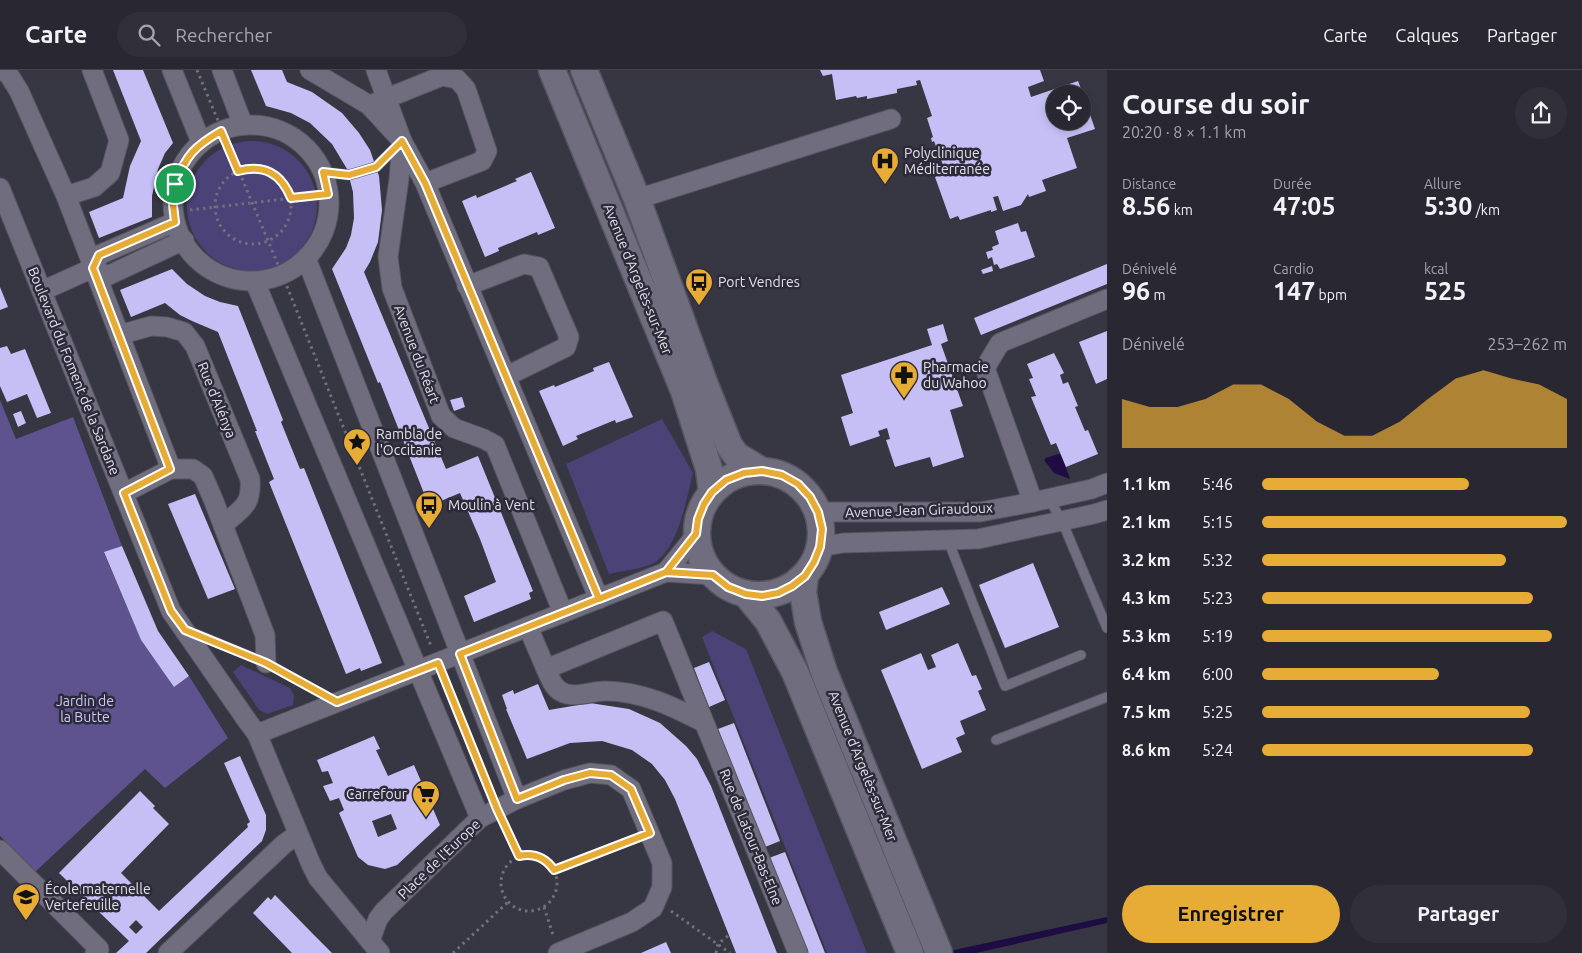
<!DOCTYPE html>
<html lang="fr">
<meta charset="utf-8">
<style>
:root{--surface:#292832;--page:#31303a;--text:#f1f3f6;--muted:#a5a6ac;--line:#45444d;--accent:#e7ac36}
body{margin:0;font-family:Ubuntu,sans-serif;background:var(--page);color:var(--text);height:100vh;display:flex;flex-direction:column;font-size:19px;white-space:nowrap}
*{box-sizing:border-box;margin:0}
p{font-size:16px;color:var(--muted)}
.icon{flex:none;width:28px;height:28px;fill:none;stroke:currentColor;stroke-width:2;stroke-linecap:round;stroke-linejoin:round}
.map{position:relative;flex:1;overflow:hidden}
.details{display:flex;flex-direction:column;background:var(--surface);width:475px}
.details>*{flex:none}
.buttons{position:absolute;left:1046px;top:15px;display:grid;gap:10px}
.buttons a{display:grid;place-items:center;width:45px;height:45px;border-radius:50%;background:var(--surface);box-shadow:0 2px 8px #0003,0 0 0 1px var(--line);font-size:25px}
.pin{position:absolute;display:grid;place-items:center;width:42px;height:42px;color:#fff;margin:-21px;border:2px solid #fff;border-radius:50%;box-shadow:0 1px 5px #0007}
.round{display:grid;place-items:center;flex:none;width:52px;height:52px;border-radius:26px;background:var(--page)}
.overview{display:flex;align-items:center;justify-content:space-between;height:85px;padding:0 15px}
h1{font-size:28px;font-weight:700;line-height:38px}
.metrics{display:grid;grid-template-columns:repeat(3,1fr);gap:8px;height:85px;padding:5px 15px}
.metrics div{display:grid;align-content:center}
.metrics b{font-size:25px;font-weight:700}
.metrics small{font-size:14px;font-weight:400}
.metrics p{font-size:14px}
.chart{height:140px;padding:10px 15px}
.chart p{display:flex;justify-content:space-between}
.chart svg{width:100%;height:90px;margin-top:5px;fill:var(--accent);opacity:.7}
.button{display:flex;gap:10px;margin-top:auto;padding:10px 15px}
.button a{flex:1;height:58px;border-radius:30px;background:var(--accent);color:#111;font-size:20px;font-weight:700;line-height:58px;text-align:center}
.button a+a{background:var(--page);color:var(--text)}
ul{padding:0 15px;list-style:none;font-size:16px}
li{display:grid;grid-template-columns:80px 60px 1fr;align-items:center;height:38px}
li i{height:12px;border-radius:6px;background:var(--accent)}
header{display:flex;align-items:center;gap:30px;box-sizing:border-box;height:70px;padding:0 25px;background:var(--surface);border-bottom:1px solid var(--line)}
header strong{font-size:24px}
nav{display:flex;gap:28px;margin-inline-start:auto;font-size:18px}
.search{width:350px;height:45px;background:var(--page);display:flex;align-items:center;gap:12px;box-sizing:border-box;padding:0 18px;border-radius:28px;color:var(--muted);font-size:19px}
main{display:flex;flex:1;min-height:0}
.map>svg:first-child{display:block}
.green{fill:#4b4277}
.forest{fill:#5e538f}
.water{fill:#1d0d42}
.building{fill:#c6bff5;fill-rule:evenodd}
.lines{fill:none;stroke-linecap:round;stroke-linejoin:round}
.service-casing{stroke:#565460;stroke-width:11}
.minor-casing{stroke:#565460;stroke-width:21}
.secondary-casing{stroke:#565460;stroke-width:29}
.path{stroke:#706f7b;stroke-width:3;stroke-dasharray:2.5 4;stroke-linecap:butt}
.service{stroke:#706e7e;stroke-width:9}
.minor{stroke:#706e7e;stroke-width:19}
.secondary{stroke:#706e7e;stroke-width:26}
.route-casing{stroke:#fff;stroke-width:10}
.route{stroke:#e7ac36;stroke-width:6}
.labels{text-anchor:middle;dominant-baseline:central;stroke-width:5;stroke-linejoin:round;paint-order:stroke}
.poi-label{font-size:14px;fill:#e2e1ea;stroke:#2d2b39;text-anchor:start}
.street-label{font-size:14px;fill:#e2e1ea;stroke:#2d2b39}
.park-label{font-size:14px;fill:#cdc7fc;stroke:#2d2b39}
</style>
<header>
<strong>Carte</strong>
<div class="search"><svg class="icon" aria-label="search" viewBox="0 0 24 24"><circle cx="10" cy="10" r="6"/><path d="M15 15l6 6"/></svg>Rechercher</div>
<nav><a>Carte</a><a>Calques</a><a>Partager</a></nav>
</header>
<main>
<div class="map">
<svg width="1107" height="883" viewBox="0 0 1107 883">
<rect width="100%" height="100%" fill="#373643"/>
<g class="green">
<circle cx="252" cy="136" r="65"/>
<path d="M 662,349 L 693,403 C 686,430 679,477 654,493 C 643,499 621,501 609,504 L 566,394 Z"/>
<path d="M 712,561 L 746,579 L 867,883 L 827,883 L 702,567 Z"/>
<path d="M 241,595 L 290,618 L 294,625 L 293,635 L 267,644 L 259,640 L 233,602 Z"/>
</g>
<path class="forest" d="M 0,330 L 16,369 L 73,347 L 122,476 L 104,483 L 141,570 L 174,616 L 189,606 L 228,668 L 165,718 L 145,699 L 35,802 L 0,766 Z"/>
<g class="water">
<path d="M 1058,384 L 1061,384 L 1070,409 L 1054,403 L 1044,390 L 1046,388 Z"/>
<path d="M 1107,847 L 1107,853 L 976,883 L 940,883 Z"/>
</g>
<g class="building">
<path d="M 113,0 L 143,0 L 173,73 L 165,83 L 158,99 L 152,126 L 152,147 L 99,168 L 89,142 L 123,128 L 130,96 L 141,71 Z"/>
<path d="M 251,0 L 282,0 L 287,12 L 312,22 L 342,43 L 359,63 L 370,80 L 379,106 L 382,140 L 378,172 L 370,192 L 364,202 L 446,399 L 478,386 L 533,521 L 529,523 L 531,529 L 474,552 L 464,526 L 496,512 L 480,469 L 460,423 L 429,436 L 380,312 L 378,313 L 332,199 L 346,178 L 351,165 L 354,148 L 353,122 L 347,99 L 332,74 L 310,53 L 291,43 L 266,36 Z"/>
<path d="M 820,0 L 1040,0 L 1044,11 L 1028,17 L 1031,27 L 1078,11 L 1083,24 L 1055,24 L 1055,51 L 1082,51 L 1083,24 L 1095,59 L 1067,68 L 1077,98 L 1042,110 L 1046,121 L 1029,127 L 1028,124 L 1021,135 L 1003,141 L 998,126 L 993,127 L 997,140 L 991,142 L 991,140 L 960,150 L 958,146 L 950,149 L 935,107 L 946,103 L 934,71 L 932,72 L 931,68 L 933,67 L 927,48 L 932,46 L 920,10 L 916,11 L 917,15 L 897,19 L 897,23 L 867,29 L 867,26 L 857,28 L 856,26 L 836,30 L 832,4 L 823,6 Z"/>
<path d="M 531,102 L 555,158 L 538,165 L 537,162 L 498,178 L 499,181 L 485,187 L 462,131 L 476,125 L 477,128 L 517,111 L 515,109 Z"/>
<path d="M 1018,153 L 1021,162 L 1026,161 L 1035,187 L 1000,199 L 997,194 L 994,195 L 992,187 L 988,189 L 986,182 L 993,180 L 992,177 L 999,174 L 995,161 Z"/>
<path d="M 1107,194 L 1107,214 L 981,265 L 974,248 Z"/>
<path d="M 992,196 L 993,201 L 983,204 L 981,200 Z"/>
<path d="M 172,199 L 187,214 L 205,226 L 220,232 L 238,236 L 283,350 L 281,352 L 300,399 L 304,398 L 382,593 L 361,601 L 360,598 L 346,604 L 269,412 L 274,409 L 255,361 L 257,361 L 218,262 L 192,251 L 180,245 L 165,233 L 131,247 L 120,220 Z"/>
<path d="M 0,217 L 8,237 L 0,240 Z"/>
<path d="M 943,254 L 948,271 L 941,274 L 963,336 L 950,340 L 964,387 L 933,397 L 930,387 L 895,397 L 886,370 L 890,369 L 887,358 L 878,361 L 880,366 L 850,376 L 841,347 L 853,343 L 841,305 L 932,275 L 927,259 Z"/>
<path d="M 1107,261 L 1107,309 L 1096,314 L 1079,272 Z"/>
<path d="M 7,276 L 11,284 L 25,279 L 51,343 L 37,348 L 27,324 L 7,332 L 0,316 L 0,278 Z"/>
<path d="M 1054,283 L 1064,303 L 1060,305 L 1063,314 L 1068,312 L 1078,336 L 1075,337 L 1085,361 L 1088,360 L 1098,384 L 1066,397 L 1056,373 L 1051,375 L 1031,327 L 1036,326 L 1029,309 L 1033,308 L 1027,294 Z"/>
<path d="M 609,292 L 633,347 L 616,353 L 615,350 L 576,366 L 578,369 L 563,376 L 539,321 L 554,315 L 555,317 L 594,301 L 593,298 Z"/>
<path d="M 462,327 L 465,337 L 454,341 L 450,330 Z"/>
<path d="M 21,341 L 26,353 L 18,357 L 13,344 Z"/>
<path d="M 195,424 L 235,519 L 208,529 L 168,434 Z"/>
<path d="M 122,476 L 158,561 L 189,606 L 174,617 L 141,570 L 104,482 Z"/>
<path d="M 1033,493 L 1059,557 L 1005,578 L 979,515 Z"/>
<path d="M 942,517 L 950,534 L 886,560 L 879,542 Z"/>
<path d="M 958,573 L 972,606 L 976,605 L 982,619 L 978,621 L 986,640 L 960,651 L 965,664 L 956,668 L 962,682 L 922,699 L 881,600 L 921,583 L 928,600 L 936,597 L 931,585 Z"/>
<path d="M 709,592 L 725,630 L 709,637 L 694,598 Z"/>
<path d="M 538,614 L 549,640 L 590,633 L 629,639 L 660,653 L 686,676 L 697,689 L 711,716 L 777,883 L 736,883 L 675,729 L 665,710 L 652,694 L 632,680 L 602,671 L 570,673 L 527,689 L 506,639 L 507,639 L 502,625 L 513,620 L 514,624 Z"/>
<path d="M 734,653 L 780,771 L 765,777 L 718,659 Z"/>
<path d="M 374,666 L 380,679 L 376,680 L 388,706 L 414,695 L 440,755 L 397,795 L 385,799 L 368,795 L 358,787 L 339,743 L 344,740 L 339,728 L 330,731 L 323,716 L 333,713 L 328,701 L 322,702 L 317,690 ZM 391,744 L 397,759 L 378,767 L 372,751 Z"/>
<path d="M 240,686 L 266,745 L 266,760 L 262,771 L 146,883 L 116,883 L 129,871 L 59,803 L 140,721 L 155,736 L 153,738 L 169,754 L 121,803 L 159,841 L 248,757 L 247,754 L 250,752 L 224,693 ZM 136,850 L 143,857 L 136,864 L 129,857 Z"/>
<path d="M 785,782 L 825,883 L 807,883 L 769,788 Z"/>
<path d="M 275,825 L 312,863 L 332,883 L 292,883 L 253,843 L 268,827 L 271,830 Z"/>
<path d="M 666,872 L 671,883 L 641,883 Z"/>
</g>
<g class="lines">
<g class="service-casing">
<g id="service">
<path d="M 323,102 L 349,105 L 376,97 L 400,73"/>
<path d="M 1049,429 L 1062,451 L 1107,558"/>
<path d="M 948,470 L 1005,616 L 1081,585"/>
<path d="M 189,561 L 266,593 L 337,632"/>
<path d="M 996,670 L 1107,627"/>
</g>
</g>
<g class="minor-casing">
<g id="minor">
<path d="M 2,0 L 9,5 L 19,21 L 66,126 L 171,399"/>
<path d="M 172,0 L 201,72"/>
<path d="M 222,0 L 243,55"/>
<path d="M 310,0 L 369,35 L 402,71 L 399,109 L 388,187 L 392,218 L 441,346 L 454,358 L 484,369 L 495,375 L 563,543"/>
<path d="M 376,0 L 402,71 L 425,113 L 599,529"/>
<path d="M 375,33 L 442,6 L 457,9 L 466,19 L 487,81 L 482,91 L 425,113"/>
<circle cx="251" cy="133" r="78"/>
<path d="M 0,118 L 171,541 L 248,652 L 257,664 L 311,794 L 318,808 L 380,883"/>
<path d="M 66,126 L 94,117 L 110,103 L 119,70 L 92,0"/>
<path d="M 637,129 L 891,49"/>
<path d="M 306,188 L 517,729"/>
<path d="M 93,198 L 107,206 L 184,170"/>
<path d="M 255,212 L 480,748"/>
<path d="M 467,216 L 524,194 L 539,197 L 569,267 L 566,277 L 507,306"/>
<path d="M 42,221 L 93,198 L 99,185 L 175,152"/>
<path d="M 119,265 L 151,256 L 167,257 L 184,262 L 195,276 L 250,409 C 252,436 242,438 223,455"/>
<path d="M 124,423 L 171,399 L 193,399 L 203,406 L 213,429 L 265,565 L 266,593"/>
<path d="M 1033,432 L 985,298 L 1000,273 L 1107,229"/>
<path d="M 818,442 L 980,442 L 1033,432 L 1092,419 L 1107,413"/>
<path d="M 820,477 L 843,473 L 978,469 L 1094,444 L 1107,440"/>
<path d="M 666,502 L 696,465"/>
<path d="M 528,557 L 546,599 L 663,551 L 798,883"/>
<path d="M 546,599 C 551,610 554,621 567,624 C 578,627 594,621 605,621 C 641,621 672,636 703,652"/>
<path d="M 257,664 L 666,502 L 713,505"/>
<path d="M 0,780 L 99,879 L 95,883"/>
<path d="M 370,871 L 378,849 L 384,841 L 480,748 L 517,729 L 564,710 L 590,703 L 611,705 L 631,719 L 662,793 L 662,817 L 653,838 L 632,852 L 558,883"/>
<path d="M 168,883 L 284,774 L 298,764"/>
</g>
</g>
<g class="secondary-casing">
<g id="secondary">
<path d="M 552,0 L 684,321 L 709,399 L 712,422"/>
<path d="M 584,0 L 637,129 L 705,315 L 729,375 L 736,385 L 762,401"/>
<circle cx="759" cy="463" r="62"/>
<path d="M 805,506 L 803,522 L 808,552 L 824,602 L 939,883"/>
<path d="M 746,524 L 768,551 L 795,602 L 910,883"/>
</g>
</g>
<g class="path">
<path d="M 197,0 L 286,214 L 431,576"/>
<circle cx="253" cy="136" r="38"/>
<path d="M 190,140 L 328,124"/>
<path d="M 504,755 L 519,786"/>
<circle cx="529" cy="813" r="28"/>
<path d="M 555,800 L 633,769"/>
<path d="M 544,837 L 553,865"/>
<path d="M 671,841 L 730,883"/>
<path d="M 453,883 L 508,832"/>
<path d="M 716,883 L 718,874 L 729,865"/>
</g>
<use href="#service" class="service"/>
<use href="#minor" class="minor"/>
<use href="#secondary" class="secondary"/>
</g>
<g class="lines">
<g class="route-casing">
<path id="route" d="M 175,114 L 173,135 L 175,152 L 99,185 L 93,198 L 170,399 L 124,423 L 171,541 L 185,560 L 266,593 L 337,632 L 438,593 L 497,739 L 519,786 C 534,783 545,787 554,800 L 650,763 L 631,719 L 611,705 L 590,703 L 564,710 L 517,729 L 460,584 L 666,502 L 696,464 L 698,449 L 704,434 L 712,422 L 726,410 L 744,403 L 762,401 L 782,405 L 798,414 L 810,427 L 818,442 L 822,459 L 820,477 L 814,492 L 805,506 L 792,516 L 778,523 L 762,526 L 746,524 L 728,517 L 713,505 L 666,502 L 599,529 L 425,113 L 402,71 L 376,97 L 349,105 L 323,102 L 328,124 L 291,128 C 281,103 264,94 238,101 L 221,61 C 195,76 186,85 175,114"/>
</g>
<use href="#route" class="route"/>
</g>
<defs>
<g id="hospital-pin" transform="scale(1.4375)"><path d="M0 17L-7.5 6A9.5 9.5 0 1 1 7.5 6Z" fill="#e7ac36" stroke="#2d2b39"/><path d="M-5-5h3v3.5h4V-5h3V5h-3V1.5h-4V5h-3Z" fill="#111"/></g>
<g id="bus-pin" transform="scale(1.4375)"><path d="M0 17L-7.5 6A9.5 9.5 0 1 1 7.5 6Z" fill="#e7ac36" stroke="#2d2b39"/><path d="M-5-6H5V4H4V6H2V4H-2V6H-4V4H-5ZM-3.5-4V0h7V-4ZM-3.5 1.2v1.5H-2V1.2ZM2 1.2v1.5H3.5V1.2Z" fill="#111"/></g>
<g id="pharmacy-pin" transform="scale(1.4375)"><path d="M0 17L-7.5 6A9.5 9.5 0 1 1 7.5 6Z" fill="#e7ac36" stroke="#2d2b39"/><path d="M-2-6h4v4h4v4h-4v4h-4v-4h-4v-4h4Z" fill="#111"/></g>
<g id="sight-pin" transform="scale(1.4375)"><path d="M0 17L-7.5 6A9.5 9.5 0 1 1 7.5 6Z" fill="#e7ac36" stroke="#2d2b39"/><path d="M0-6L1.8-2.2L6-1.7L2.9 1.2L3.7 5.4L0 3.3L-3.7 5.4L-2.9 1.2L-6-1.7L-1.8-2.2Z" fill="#111"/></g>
<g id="supermarket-pin" transform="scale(1.4375)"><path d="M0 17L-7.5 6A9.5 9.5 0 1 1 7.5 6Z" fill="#e7ac36" stroke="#2d2b39"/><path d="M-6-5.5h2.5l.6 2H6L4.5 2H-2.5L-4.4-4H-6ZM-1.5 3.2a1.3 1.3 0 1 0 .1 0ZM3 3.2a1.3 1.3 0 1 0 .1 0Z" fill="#111"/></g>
<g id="school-pin" transform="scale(1.4375)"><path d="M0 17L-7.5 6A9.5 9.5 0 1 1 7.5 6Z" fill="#e7ac36" stroke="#2d2b39"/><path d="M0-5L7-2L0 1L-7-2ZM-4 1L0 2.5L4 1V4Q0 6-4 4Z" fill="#111"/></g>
</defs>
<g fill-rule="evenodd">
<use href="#hospital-pin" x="885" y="91"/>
<use href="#bus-pin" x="699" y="212"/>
<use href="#pharmacy-pin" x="904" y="305"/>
<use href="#sight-pin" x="357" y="372"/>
<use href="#bus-pin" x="429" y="435"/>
<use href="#supermarket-pin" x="426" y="724"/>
<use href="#school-pin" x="26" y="827"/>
</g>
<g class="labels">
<g class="poi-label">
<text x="904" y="83">Polyclinique<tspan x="904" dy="16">Méditerranée</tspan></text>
<text x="718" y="212">Port Vendres</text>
<text x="923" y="297">Pharmacie<tspan x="923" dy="16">du Wahoo</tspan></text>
<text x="376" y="364">Rambla de<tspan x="376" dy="16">l'Occitanie</tspan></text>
<text x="448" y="435">Moulin à Vent</text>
<text x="407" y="724" text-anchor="end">Carrefour</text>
<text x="45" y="819">École maternelle<tspan x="45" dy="16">Vertefeuille</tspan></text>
</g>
<g class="street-label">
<text transform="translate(638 209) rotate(68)">Avenue d'Argelès-sur-Mer</text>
<text transform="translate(417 284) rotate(69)">Avenue du Réart</text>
<text transform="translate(74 301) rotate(68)">Boulevard du Foment de la Sardane</text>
<text transform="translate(217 330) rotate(68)">Rue d'Alénya</text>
<text transform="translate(919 440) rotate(-2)">Avenue Jean Giraudoux</text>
<text transform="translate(863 696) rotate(68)">Avenue d'Argelès-sur-Mer</text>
<text transform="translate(751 767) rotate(68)">Rue de Latour-Bas-Elne</text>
<text transform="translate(439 789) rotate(-44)">Place de l'Europe</text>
</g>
<g class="park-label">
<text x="85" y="631">Jardin de<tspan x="85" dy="16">la Butte</tspan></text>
</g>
</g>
</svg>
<div class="buttons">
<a><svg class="icon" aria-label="locate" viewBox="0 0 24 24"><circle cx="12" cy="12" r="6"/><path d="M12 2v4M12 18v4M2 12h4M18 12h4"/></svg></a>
</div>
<div class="pin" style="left:175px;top:114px;background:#1e9e55"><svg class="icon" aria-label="arrive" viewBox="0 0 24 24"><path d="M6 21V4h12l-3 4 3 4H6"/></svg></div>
</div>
<section class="details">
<div class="overview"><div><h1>Course du soir</h1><p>20:20 · 8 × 1.1 km</p></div><a class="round"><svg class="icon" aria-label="share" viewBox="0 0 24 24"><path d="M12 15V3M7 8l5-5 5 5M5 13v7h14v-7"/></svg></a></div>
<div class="metrics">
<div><p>Distance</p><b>8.56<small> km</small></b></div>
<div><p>Durée</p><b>47:05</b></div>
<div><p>Allure</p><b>5:30<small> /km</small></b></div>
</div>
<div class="metrics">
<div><p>Dénivelé</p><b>96<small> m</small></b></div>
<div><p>Cardio</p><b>147<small> bpm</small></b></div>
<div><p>kcal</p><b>525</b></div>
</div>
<div class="chart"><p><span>Dénivelé</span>253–262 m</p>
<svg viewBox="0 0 160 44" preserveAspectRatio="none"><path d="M0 44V20L10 24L20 24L30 20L40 13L50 13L60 20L70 31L80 38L90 38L100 31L110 20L120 10L130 6L140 10L150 13L160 20V44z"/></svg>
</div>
<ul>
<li><b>1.1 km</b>5:46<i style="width:68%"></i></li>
<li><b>2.1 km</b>5:15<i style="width:100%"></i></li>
<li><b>3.2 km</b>5:32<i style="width:80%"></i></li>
<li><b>4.3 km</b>5:23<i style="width:89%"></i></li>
<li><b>5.3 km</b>5:19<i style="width:95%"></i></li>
<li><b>6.4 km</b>6:00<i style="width:58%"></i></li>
<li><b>7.5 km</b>5:25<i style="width:88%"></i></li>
<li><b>8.6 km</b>5:24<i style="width:89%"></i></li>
</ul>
<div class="button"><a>Enregistrer</a><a>Partager</a></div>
</section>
</main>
